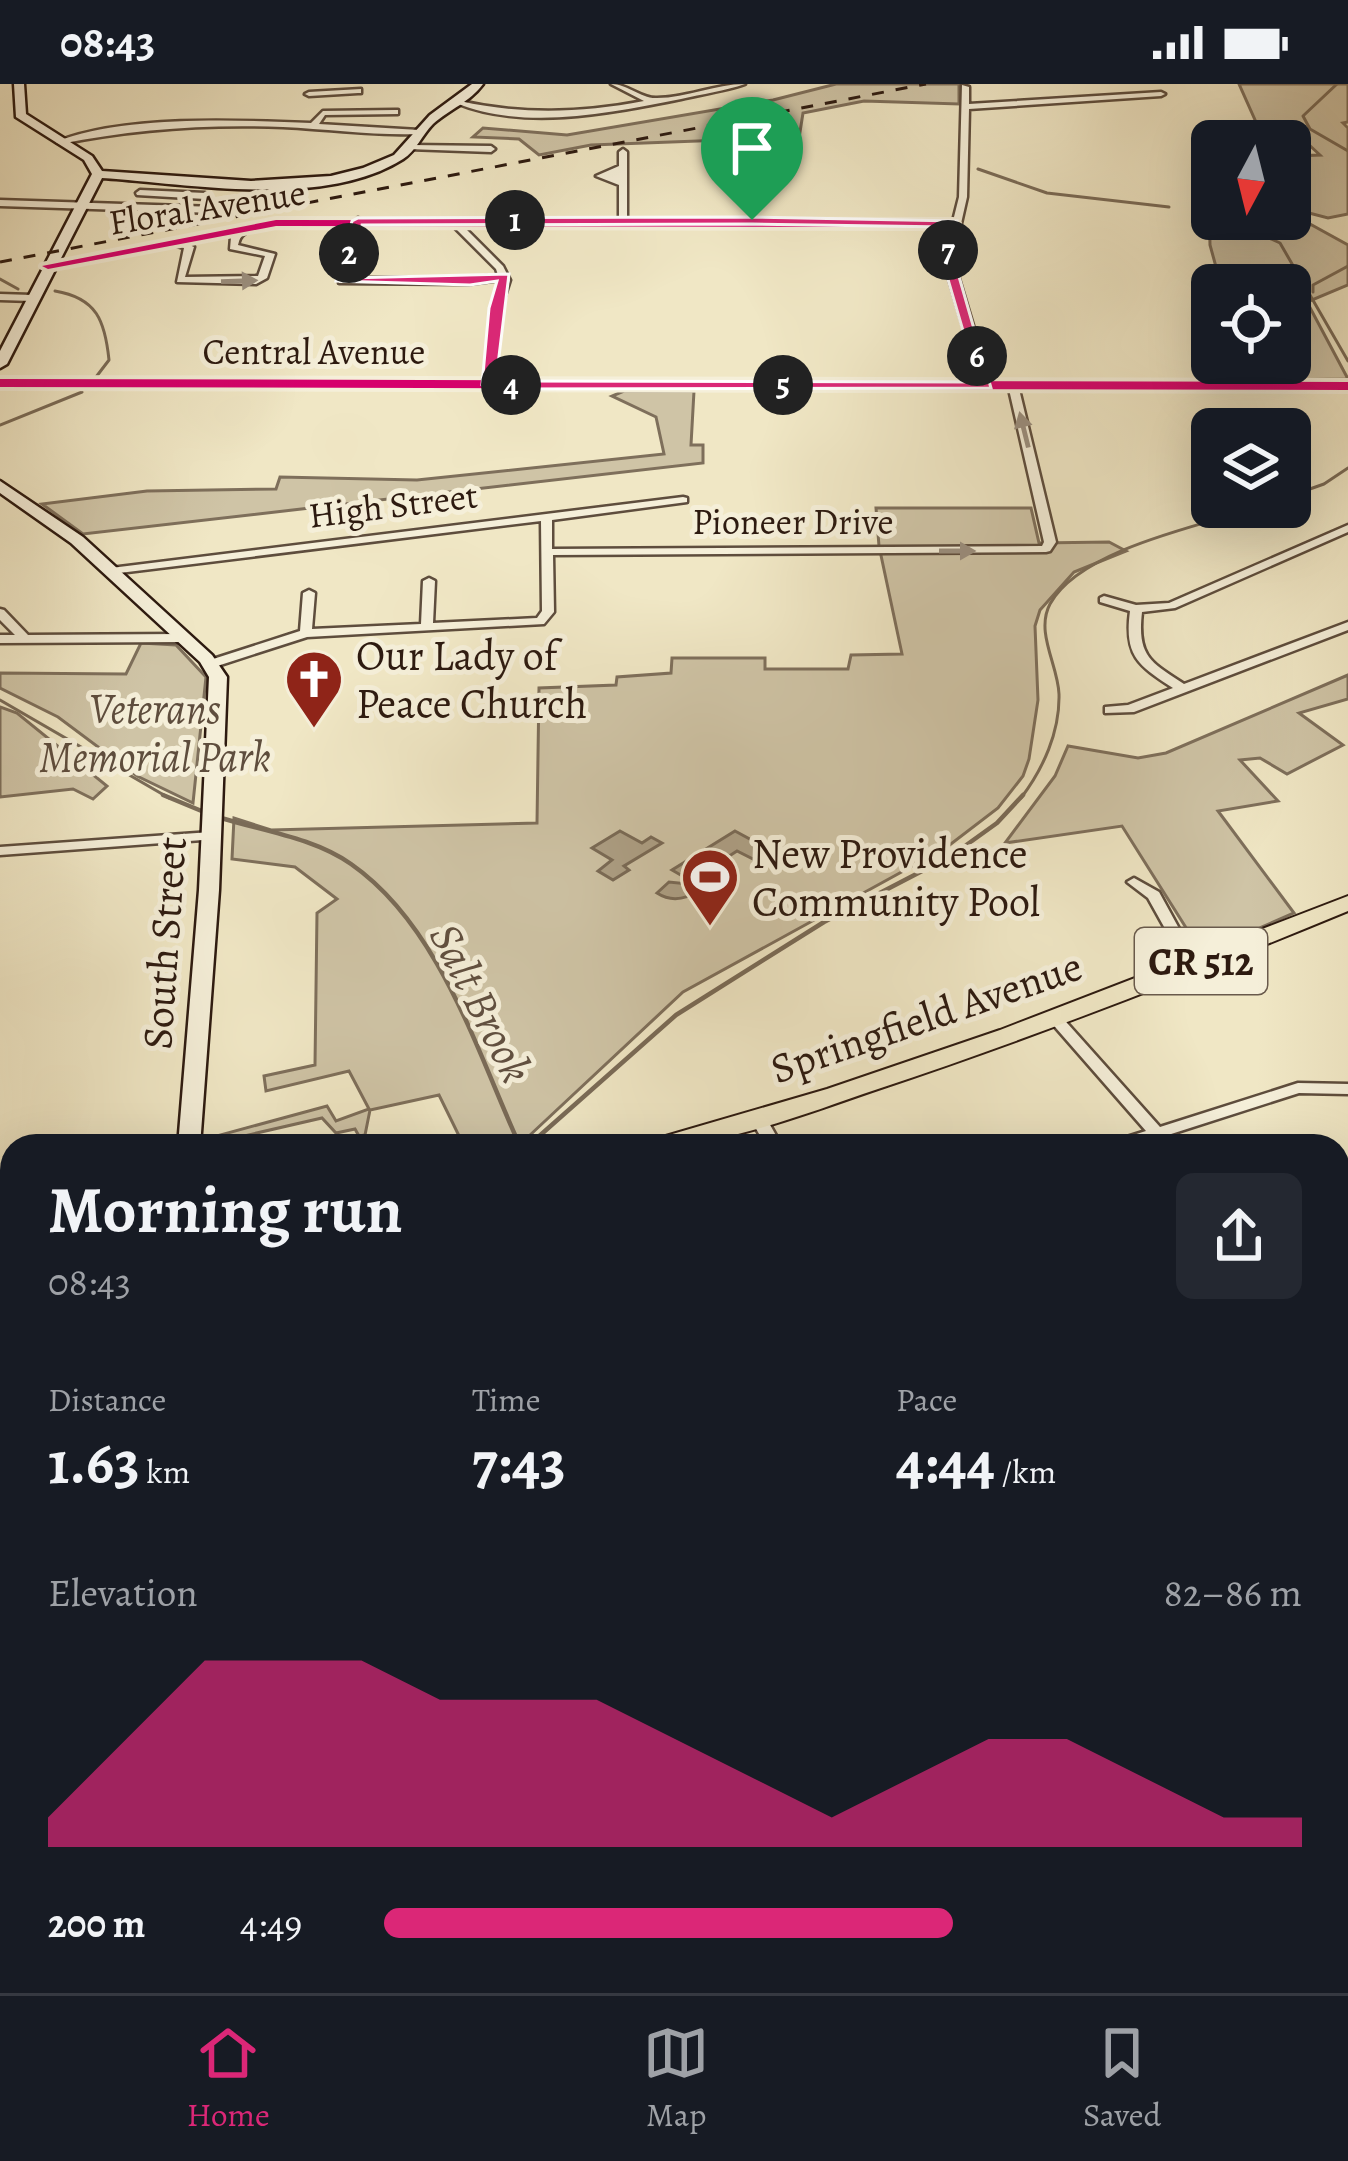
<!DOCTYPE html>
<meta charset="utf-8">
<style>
:root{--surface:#171b24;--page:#242831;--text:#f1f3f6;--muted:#9ea1a6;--line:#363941;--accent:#db2777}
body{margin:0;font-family:Alegreya,serif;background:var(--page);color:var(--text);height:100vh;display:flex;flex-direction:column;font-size:45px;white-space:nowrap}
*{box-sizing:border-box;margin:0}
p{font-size:39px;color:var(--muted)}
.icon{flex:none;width:66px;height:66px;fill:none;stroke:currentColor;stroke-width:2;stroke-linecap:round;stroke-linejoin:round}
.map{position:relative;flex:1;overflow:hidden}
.panel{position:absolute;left:0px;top:1050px;width:1350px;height:861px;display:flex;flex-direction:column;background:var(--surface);border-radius:36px 36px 0 0;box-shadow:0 12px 48px #0002}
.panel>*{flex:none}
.needle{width:78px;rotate:187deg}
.tools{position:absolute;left:1191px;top:36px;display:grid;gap:24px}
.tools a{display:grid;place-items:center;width:120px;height:120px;border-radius:18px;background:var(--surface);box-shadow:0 12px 48px #0002;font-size:60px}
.pin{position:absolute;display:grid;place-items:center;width:102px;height:102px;color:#fff;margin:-123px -51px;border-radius:50% 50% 50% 0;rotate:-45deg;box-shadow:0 0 12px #0007}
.pin .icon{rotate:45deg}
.km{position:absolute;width:60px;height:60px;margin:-30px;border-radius:50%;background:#222;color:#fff;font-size:33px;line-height:60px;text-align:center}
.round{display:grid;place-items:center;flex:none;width:126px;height:126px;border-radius:18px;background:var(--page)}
.overview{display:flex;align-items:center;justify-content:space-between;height:204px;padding:0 48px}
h1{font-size:66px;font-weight:600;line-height:90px}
.metrics{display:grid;grid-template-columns:repeat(3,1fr);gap:18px;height:204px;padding:12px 48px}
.metrics div{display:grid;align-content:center}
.metrics b{font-size:60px;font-weight:600}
.metrics small{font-size:33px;font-weight:400}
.metrics p{font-size:33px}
.chart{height:336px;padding:24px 48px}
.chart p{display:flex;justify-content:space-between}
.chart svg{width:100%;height:216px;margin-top:12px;fill:var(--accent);opacity:.7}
ul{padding:0 48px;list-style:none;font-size:39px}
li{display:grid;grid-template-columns:192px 144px 1fr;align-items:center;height:90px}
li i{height:30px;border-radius:15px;background:var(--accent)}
.status{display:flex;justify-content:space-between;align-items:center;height:84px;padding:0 60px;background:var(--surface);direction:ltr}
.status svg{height:33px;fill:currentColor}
.tabs{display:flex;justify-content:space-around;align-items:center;height:168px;border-top:3px solid var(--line);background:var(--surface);font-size:33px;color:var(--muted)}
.tabs a{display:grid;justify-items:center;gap:6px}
.tabs .active{color:var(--accent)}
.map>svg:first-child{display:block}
.green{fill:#cfc4a6;stroke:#7e6f5b;stroke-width:3}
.water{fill:#aea187;stroke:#7a6b57;stroke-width:3}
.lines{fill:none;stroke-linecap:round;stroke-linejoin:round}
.stream-far2{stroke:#7a6b57;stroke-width:3}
.stream-far1{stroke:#7a6b57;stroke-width:4.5}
.stream{stroke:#7a6b57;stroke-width:6}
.street-casing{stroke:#5e4d3d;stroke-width:5}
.secondary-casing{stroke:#2d1a10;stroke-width:5}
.primary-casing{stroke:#2d1a10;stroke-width:4}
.street{fill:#f5efd9;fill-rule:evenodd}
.secondary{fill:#f5efd9;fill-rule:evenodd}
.primary{fill:#f0e7c5;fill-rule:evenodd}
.rail{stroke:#2d1a10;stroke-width:3;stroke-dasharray:12 12;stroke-linecap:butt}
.cycleway-casing{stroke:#f5efd9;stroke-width:8}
.cycleway{fill:#d6006c;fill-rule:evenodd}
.oneway{fill:#9b8f7f}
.route{fill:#db2777;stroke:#fff;stroke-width:3;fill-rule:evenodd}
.labels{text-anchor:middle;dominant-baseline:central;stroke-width:10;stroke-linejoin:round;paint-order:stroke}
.far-street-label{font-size:36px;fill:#2d1a10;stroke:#f5efd9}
.shield{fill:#f5efd9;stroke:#695a4c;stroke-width:3}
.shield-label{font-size:39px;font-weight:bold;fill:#2d1a10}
.poi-label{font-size:42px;fill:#2d1a10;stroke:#f5efd9;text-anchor:start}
.park-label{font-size:42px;font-style:italic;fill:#5e4d3d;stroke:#f5efd9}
.street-label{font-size:42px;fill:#2d1a10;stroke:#f5efd9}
.water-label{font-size:45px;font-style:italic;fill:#615040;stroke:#f5efd9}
</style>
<div class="status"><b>08:43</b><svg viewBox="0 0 49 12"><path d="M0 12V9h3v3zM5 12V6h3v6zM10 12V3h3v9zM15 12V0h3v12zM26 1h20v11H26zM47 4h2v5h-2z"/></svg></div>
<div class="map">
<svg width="1348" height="1909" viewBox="0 0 1348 1909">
<rect width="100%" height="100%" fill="#f0e7c5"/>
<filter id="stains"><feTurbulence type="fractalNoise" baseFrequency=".00167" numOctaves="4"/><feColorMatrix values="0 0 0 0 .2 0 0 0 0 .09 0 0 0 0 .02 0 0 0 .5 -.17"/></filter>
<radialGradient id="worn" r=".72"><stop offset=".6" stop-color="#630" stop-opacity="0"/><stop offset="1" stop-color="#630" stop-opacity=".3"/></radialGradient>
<g class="green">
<path d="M 836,0 L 965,0 L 959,2 L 959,20 L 864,17 L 803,29 L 794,86 L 751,55 L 591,61 L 539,71 L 519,55 L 473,53 L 483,44 L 567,51 L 773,16 Z"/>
<path d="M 1239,0 L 1348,0 L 1348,38 L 1343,39 L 1348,44 L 1348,130 L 1328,134 L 1290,124 L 1290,72 L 1320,71 L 1294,47 L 1260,47 Z"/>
<path d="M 1209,115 L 1212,135 L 1290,135 L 1290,129 L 1348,161 L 1348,201 L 1307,218 L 1348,295 L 1262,296 L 1254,279 L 1290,279 L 1290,201 L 1221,201 L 1210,161 Z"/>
<path d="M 624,307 L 694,307 L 691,361 L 703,361 L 703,379 L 83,450 L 42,420 L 147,407 L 276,405 L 280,393 L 417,396 L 664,370 L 656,333 L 612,312 Z"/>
<path d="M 876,424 L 1031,424 L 1039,459 L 1109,458 L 1126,467 L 1074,488 L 1040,526 L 1035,542 L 1038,616 L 1029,675 L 1023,692 L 998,724 L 947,763 L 683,908 L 529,1052 L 534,1062 L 464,1062 L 439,1011 L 370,1026 L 365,1051 L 359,1052 L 355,1045 L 336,1049 L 322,1034 L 209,1060 L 213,1053 L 327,1022 L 336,1037 L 369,1025 L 349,987 L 266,1007 L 264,992 L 315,981 L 317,829 L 337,815 L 295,783 L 232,775 L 234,734 L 271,746 L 537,739 L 539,604 L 616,601 L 617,593 L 671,589 L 672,574 L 765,574 L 765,585 L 848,585 L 851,571 L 902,570 L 879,462 Z"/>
<path d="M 141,559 L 176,561 L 206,593 L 193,719 L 137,692 L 58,633 L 0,604 L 0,589 L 126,590 Z"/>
<path d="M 1348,591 L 1348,615 L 1299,629 L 1343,661 L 1287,690 L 1260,674 L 1240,676 L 1278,717 L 1218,727 L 1294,829 L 1202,869 L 1122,742 L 1005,759 L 1055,692 L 1068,662 L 1138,674 L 1166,669 Z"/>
<path d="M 0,623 L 17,629 L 107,702 L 93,715 L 73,705 L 0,713 Z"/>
<path d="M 1348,1460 L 1348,1909 L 1009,1909 L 1008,1899 L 1338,1899 L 1338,1464 Z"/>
</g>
<g class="water">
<path d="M 620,747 L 642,759 L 651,753 L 662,759 L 624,782 L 629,786 L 613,796 L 598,787 L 612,776 L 592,764 Z"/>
<path d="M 735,747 L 768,765 L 753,775 L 737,767 L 709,785 L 720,793 C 701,806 680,824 657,809 L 669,798 L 698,801 L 672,786 Z"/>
</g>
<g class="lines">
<g class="stream-far2">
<path d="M 1337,0 L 1303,32 L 1310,45 L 1348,67"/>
<path d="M 978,85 L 1047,109 L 1169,123"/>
<path d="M 1193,126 L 1212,131"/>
<path d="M 1227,135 L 1280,159 L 1348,277"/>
<path d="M 0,195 L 18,205"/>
<path d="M 55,207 C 97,214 105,237 109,276 L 96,293"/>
<path d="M 1313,208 L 1313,201 L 1348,182"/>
<path d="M 0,341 L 82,308"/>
<path d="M 1290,412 L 1324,400 L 1348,384"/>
<path d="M 0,616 L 169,714"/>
<path d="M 1021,714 C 1043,685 1060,648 1059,610 C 1058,581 1035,548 1050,520 C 1080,465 1203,441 1259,423"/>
</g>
<g class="stream-far1">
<path d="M 163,711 L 204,728"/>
<path d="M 221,734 C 264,747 314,754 351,780 C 440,842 477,968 520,1062"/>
<path d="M 528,1062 L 676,931 L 824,838 L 951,772 L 997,739 L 1023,711"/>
</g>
<path class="stream" d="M 1338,1694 L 1348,1694"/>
<g class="street-casing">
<g id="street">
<path d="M 611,0 C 628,0 641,15 657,14 C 687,14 715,0 745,0 C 725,7 702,10 681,15 C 610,29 525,47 456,19 L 460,17 C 522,31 581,29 644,17 Z"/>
<path d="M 962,1 L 969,3 L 969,20 L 1161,8 L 1165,10 L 1161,12 L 969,25 L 967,113 L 953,175 L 991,301 L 986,304 L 981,301 L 943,175 L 951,143 L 463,142 L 503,182 L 510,196 L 501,224 L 494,300 L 489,303 L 484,300 L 491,224 L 500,196 L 469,200 L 339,199 L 352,142 C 331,142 254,137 242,152 C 239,155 239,158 238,161 L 275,170 L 267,194 L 256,200 L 177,198 L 184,164 L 174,161 L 48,185 L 43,182 L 276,136 L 354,136 L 358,134 L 362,136 L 619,137 L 619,101 L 596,92 L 619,82 L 619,68 L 623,65 L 627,68 L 627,137 L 953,137 L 959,113 ZM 361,142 L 453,142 L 496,185 L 498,191 L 469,194 L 347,194 ZM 234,150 L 231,153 L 230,165 L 265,172 L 258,192 L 185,193 L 194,163 L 185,159 Z"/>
<path d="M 361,5 L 361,9 L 358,9 L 309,12 L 305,10 L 309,8 Z"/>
<path d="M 395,26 L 398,26 L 398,30 L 325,31 L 319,40 L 419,46 L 422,46 L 422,50 C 376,52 328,45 283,43 C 207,40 134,45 60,60 L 56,58 C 123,31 238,36 311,39 L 323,27 Z"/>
<path d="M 411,61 L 491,62 L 495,65 L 491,68 L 408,65 L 408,61 Z"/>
<path d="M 140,106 L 205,109 L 209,112 L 205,115 L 137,111 L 136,109 Z"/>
<path d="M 0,116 L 216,123 L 252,116 L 256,119 L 216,129 L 0,122 Z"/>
<path d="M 0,210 L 32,211 L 37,214 L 32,217 L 0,216 Z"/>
<path d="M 1013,298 L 1018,301 L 1056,458 L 1050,467 L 1046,468 L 553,471 L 554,528 L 544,540 L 307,553 L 211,584 L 205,580 L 207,577 L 300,547 L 303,509 L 309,506 L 315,509 L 312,545 L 421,540 L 423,497 L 429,494 L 435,497 L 433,539 L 537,534 L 542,527 L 541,437 L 111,490 L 105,487 L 111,484 L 683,413 L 687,414 L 687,418 L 552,436 L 552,465 L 1042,462 L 1044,458 L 1008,301 Z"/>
<path d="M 1348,441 L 1348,448 L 1175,524 L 1142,528 C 1137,572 1150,578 1184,600 L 1348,538 L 1348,546 L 1134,628 L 1105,629 L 1105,623 L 1128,621 L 1173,604 C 1138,581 1124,572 1130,527 L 1100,518 L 1100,514 L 1104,512 L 1136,521 L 1169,519 Z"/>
<path d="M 0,525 L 4,526 L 28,551 L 181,550 L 187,554 L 181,558 L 0,559 L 0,551 L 15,551 L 0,536 Z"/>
<path d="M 211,748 L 216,749 L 218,752 L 216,755 L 0,771 L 0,763 Z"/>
<path d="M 1134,794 L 1159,808 L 1199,881 L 1197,884 L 1187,884 L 1148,814 L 1127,798 Z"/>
<path d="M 1054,928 L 1059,930 L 1160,1043 L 1298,999 L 1348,1000 L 1348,1010 L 1299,1009 L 1168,1051 L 1176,1062 L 1159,1062 L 1154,1056 L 1135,1062 L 1109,1062 L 1111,1058 L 1146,1047 L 1049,936 L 1047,933 L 1049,930 Z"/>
<path d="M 759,1031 L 765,1032 L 782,1062 L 766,1062 L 751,1036 Z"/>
<path d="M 1348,1141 L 1348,1154 L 1338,1157 L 1338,1144 Z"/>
<path d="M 1338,1248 C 1348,1252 1348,1263 1348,1275 C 1335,1271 1338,1260 1338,1248 Z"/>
<path d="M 1348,1337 L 1348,1352 L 1338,1355 L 1338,1340 Z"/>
<path d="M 12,1553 L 12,1569 L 0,1571 L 0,1555 Z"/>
<path d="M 0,1867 L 12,1869 L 12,1891 L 0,1889 Z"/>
<path d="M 808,1899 L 830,1899 L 831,1909 L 809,1909 Z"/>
</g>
</g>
<g class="secondary-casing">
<g id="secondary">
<path d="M 14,0 L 24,0 L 26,30 L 92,72 L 102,87 L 251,97 L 331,92 L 363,84 L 394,71 L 430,31 L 472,0 L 483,0 C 470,18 450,25 433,40 C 422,51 416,67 403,75 C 324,125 191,100 102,94 L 7,280 L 0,284 L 0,267 L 92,90 L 84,76 L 16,33 Z"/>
<path d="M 0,295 L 1348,298 L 1348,306 L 0,303 Z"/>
<path d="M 0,397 L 83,453 L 212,571 L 227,593 L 219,806 L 200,1062 L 178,1062 L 199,806 L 209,593 L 200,578 L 71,459 L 0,409 Z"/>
<path d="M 23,1899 L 53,1899 L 52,1909 L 20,1909 Z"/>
</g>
</g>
<g class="primary-casing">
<g id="primary">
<path d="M 1348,812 L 1348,827 C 1193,891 1037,952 878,1005 C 804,1030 726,1062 648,1062 L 652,1056 L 827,1005 L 1000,946 Z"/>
<path d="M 12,1230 L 12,1250 L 0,1253 L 0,1233 Z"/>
</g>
</g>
<use href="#street" class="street"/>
<use href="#secondary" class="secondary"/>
<use href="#primary" class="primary"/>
<path class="rail" d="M 0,178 L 926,0"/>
<g class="cycleway-casing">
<g id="cycleway">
<path d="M 276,136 L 953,137 L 958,140 L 953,143 L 276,142 L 48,185 L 42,182 Z"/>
<path d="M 0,295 L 1348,298 L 1348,306 L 0,303 Z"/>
</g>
</g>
<use href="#cycleway" class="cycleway"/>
</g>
<defs><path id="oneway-solid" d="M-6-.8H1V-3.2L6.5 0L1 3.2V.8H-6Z" transform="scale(3)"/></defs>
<g class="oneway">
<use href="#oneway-solid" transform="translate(239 197) rotate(-2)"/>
<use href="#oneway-solid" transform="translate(1024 346) rotate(-104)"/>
<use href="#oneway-solid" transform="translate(957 467)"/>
</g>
<path class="route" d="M 752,133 L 957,137 L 954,175 L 991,304 L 489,305 L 482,301 L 489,224 L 497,197 L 470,201 L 336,197 L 352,137 L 358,134 ZM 752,140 L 947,143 L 942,175 L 978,298 L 496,297 L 509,190 L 349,194 L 362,141 Z"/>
<defs>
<g id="church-pin" transform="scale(3)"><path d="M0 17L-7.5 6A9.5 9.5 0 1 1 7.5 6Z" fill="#8f2418" stroke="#f5efd9"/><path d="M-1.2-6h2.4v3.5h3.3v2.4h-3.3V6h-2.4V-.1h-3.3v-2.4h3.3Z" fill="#fff"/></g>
<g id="stadium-pin" transform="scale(3)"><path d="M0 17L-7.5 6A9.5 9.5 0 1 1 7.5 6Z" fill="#8f2418" stroke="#f5efd9"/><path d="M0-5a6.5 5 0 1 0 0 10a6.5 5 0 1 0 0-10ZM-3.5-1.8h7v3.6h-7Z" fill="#fff"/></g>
</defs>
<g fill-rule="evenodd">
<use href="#church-pin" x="314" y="595"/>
<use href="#stadium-pin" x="710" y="793"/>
</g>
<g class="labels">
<g class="far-street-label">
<text transform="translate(207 123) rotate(-9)">Floral Avenue</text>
<text x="314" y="267">Central Avenue</text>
<text transform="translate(393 421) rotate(-7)">High Street</text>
<text x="793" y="437">Pioneer Drive</text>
</g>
<rect class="shield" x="1135" y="844" width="132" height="66" rx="9"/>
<g class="shield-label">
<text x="1201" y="877">CR 512</text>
</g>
<g class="poi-label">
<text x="356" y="571">Our Lady of<tspan x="356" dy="48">Peace Church</tspan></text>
<text x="752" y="769">New Providence<tspan x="752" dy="48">Community Pool</tspan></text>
</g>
<g class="park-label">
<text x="155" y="624">Veterans<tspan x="155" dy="48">Memorial Park</tspan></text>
</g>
<g class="street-label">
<text transform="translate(164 859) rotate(-86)">South Street</text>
<text transform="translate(926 933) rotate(-19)">Springfield Avenue</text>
</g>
<g class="water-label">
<text transform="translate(481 919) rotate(63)">Salt Brook</text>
</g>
</g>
<rect width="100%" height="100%" filter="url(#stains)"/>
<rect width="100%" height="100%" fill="url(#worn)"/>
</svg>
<div class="tools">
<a><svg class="needle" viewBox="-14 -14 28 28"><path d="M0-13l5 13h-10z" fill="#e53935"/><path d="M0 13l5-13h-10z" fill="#9ea1a6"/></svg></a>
<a><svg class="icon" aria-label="locate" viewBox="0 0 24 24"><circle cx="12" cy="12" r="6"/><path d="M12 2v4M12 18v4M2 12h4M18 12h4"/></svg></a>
<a><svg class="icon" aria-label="layers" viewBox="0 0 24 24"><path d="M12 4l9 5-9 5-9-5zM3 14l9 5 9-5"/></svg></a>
</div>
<div class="pin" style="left:752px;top:136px;background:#1e9e55"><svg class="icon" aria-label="arrive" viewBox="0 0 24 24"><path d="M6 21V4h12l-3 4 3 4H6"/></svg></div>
<b class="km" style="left:515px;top:136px">1</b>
<b class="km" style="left:349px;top:169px">2</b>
<b class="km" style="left:511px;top:301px">4</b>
<b class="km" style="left:783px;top:301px">5</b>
<b class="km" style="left:977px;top:272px">6</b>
<b class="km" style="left:948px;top:166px">7</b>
<section class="panel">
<div class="overview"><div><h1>Morning run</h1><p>08:43</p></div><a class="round"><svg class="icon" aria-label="share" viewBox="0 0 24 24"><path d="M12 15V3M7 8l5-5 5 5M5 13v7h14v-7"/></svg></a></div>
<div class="metrics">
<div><p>Distance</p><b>1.63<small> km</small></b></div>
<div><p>Time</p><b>7:43</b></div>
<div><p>Pace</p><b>4:44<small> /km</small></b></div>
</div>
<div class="chart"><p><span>Elevation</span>82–86 m</p>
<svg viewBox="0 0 160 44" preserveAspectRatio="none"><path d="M0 44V38L10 22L20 6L30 6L40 6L50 14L60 14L70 14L80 22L90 30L100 38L110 30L120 22L130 22L140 30L150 38L160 38V44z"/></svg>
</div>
<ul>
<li><b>200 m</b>4:49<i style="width:62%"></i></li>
</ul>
</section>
</div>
<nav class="tabs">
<a class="active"><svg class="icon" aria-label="home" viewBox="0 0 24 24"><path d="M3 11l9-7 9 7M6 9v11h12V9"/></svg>Home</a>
<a><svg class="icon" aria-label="map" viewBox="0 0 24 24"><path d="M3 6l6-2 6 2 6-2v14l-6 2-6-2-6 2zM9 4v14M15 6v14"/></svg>Map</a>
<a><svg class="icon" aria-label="saved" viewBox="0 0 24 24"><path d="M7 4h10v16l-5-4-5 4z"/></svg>Saved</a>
</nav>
